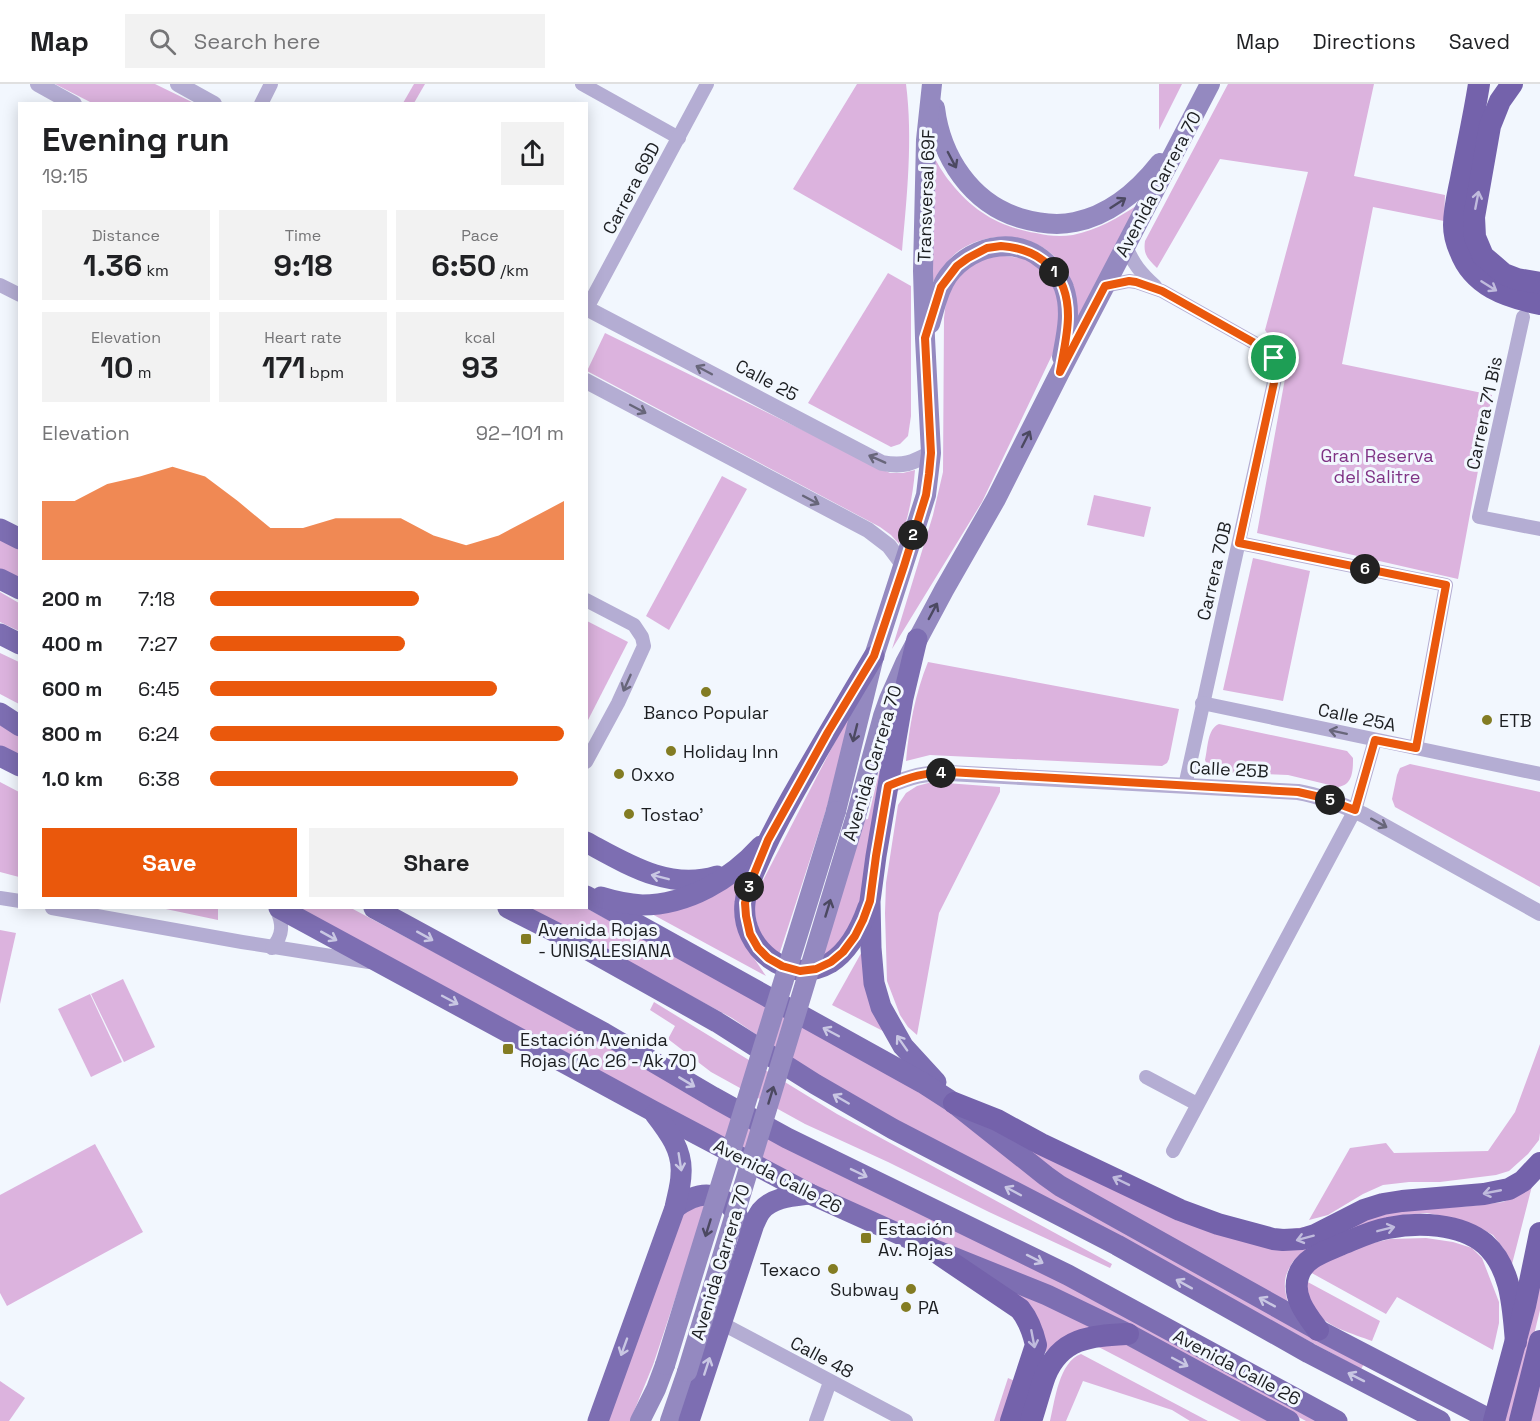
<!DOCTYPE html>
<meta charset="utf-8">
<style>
:root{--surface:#fff;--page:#f2f2f2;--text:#202124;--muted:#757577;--line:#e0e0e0;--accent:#ea580c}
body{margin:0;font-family:"Space Grotesk",sans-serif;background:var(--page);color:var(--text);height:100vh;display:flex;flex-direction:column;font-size:22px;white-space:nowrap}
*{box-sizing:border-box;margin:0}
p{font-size:20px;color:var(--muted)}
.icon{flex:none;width:33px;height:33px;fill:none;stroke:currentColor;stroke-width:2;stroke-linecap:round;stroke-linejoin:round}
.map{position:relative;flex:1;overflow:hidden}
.details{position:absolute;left:18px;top:18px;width:570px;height:807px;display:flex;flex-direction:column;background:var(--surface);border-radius:0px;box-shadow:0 3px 15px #0003}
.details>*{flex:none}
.pin{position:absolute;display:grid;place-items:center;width:51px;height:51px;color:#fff;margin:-26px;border:3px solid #fff;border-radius:50%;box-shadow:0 2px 6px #0007}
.km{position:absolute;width:30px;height:30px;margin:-15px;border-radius:50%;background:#222;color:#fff;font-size:16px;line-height:30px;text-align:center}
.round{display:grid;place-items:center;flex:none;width:63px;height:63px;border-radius:0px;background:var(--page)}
.overview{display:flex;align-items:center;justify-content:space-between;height:102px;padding:0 24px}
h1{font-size:33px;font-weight:700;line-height:45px}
.metrics{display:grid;grid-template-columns:repeat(3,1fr);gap:9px;height:102px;padding:6px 24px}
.metrics div{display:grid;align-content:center;border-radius:0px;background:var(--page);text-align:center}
.metrics b{font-size:30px;font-weight:700}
.metrics small{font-size:16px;font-weight:400}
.metrics p{font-size:16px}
.chart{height:168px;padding:12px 24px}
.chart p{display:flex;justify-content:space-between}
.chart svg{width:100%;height:108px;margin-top:6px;fill:var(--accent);opacity:.7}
.primary-button{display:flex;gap:12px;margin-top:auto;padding:12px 24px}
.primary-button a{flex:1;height:69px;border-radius:0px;background:var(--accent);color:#fff;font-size:24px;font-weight:700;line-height:69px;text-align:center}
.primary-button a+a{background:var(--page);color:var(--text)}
ul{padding:0 24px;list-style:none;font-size:20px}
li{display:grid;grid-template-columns:96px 72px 1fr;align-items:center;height:45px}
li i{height:15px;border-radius:8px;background:var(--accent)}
header{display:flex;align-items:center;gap:36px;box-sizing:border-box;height:84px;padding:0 30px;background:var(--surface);border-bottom:2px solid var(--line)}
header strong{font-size:28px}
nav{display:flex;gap:33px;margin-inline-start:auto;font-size:21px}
.search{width:420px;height:54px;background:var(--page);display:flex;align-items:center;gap:15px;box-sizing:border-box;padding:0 21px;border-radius:0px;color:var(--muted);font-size:22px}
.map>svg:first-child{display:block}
.green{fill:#dcb3de}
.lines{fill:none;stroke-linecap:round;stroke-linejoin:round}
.minor{stroke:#b4add3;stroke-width:14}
.tertiary{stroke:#b4add3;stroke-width:16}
.secondary{stroke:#9489c0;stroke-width:20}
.primary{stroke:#7d6eb2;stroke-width:21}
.trunk{stroke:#7462ab;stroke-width:22}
.secondary-bridge{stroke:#9489c0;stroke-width:20}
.oneway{stroke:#4c4961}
.oneway2{stroke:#c0bbdd}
.oneway3{stroke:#68667a}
.oneway4{stroke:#c9c7e3}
.route-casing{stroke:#fff;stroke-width:12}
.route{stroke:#ea580c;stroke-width:8}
.poi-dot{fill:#837c23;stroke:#f2f7fe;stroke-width:2}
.labels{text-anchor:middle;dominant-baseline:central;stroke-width:6;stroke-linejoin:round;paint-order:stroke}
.street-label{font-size:18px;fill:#1c1e21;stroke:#f2f7fe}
.park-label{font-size:18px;fill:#7f3385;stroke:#f2f7fe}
.poi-label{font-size:18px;fill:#1c1e21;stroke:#f2f7fe;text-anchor:start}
</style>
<header>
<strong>Map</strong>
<div class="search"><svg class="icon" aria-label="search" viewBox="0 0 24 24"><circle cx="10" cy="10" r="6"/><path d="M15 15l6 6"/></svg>Search here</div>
<nav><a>Map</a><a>Directions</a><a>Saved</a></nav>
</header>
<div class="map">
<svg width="1540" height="1337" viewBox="0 0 1540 1337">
<rect width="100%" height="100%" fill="#f2f7fe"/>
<g class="green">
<path d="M 55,0 L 155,0 L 194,19 L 92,19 Z"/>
<path d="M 414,0 L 425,0 L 414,19 L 403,19 Z"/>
<path d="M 857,0 L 906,0 C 913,55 907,112 902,167 L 793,105 Z"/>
<path d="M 1159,0 L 1182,0 L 1159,46 Z"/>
<path d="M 1228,0 L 1374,0 L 1354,92 L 1445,111 L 1444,137 L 1373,123 L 1342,280 L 1492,311 L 1458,495 L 1257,449 L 1288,278 L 1265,246 L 1308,88 L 1220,75 L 1157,184 C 1148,175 1143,171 1145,157 Z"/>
<path d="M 931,68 C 937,78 943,90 951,99 C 974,128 1000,143 1036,149 C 1048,152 1060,153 1073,151 C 1097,146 1118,134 1139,120 L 1077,237 C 1074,224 1069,193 1063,183 C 1041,149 992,145 960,166 C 948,174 939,190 930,202 Z"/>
<path d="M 991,170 L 1028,175 L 1044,188 L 1057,205 L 1062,228 L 1054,267 L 982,418 L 892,565 L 933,431 L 943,388 L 944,234 L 947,209 L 959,190 Z"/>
<path d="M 888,189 L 911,202 L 911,332 L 908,352 L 900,360 L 891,363 L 808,319 Z"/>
<path d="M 605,249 L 890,389 L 903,389 L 915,386 C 913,412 908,435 899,460 L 891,451 L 880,443 L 587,287 Z"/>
<path d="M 722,392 L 747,405 L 669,546 L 646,532 Z"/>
<path d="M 1094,411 L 1151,423 L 1144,453 L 1087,441 Z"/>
<path d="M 0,453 L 19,464 L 19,496 L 0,486 Z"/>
<path d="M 1253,474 L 1310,487 L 1283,617 L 1223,606 Z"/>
<path d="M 0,508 L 19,519 L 19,547 L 0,538 Z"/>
<path d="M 587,537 L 628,558 L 587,638 Z"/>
<path d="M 0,569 L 19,578 L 19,620 L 0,610 Z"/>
<path d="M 928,578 L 1179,625 L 1169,675 L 1167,679 L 1162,682 L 930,671 L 906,677 C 909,643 915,610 928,578 Z"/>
<path d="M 853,623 L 827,723 L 779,871 L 760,852 L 753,823 L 758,806 Z"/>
<path d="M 1219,640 L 1347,667 L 1353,674 C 1353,686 1353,701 1338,703 L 1288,691 L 1216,688 C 1210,685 1207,682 1205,676 C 1208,664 1207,645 1219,640 Z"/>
<path d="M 0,641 L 19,652 L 19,672 L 0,662 Z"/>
<path d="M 890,641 L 860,823 L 848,853 L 820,877 L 863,736 L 868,735 Z"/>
<path d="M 1410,680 L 1540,708 L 1540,803 L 1395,723 L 1392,715 L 1397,691 L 1400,684 Z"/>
<path d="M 0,698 L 19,708 L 19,793 L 0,788 Z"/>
<path d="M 932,698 L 1000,703 L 1000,708 L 939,829 L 917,951 L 908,943 L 900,931 L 887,897 L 885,829 L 886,799 L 898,721 L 906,709 L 917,702 Z"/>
<path d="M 739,795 L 737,808 L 751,870 L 766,892 L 650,829 Z"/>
<path d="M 161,824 L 218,824 L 218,836 Z"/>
<path d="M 296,824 L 351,824 L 519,913 L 1052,1190 L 1320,1337 L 1306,1337 L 1242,1303 L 884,1135 L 787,1088 Z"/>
<path d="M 528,824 L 586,824 L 890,988 L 1364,1280 L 1361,1285 L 1209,1203 L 831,1001 L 732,934 Z"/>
<path d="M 0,846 L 16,849 L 0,920 Z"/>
<path d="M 864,864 L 885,948 L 832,921 Z"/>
<path d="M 123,895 L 155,963 L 124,978 L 91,910 Z"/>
<path d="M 90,910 L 122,978 L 91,993 L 58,925 Z"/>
<path d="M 654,918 L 837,1030 L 1112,1180 L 1110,1184 L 989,1128 L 888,1078 L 805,1040 L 711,988 L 668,955 L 675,942 L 650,926 Z"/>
<path d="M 1540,960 L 1540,1049 L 1539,1056 L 1528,1070 L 1509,1087 L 1496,1091 L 1440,1098 L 1409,1098 L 1383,1101 L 1363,1110 L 1328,1131 L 1309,1136 L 1350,1064 L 1386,1059 L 1394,1069 L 1488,1067 L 1515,1028 Z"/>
<path d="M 992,1037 L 1235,1154 L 1381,1131 L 1404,1126 L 1471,1122 L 1503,1118 L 1517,1112 L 1532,1102 L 1511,1184 L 1503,1164 L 1493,1151 L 1480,1144 L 1447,1133 L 1427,1129 L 1402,1131 L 1294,1176 C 1283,1193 1283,1200 1288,1219 L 1062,1094 Z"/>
<path d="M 95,1060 L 143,1148 L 7,1222 L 0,1209 L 0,1111 Z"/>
<path d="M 707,1119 L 653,1281 L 630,1337 L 607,1337 L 684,1128 Z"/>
<path d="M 1426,1154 L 1453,1158 L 1472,1164 L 1482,1174 L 1499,1218 L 1499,1239 L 1493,1266 L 1397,1213 L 1386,1230 L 1308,1187 L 1356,1163 L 1390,1155 Z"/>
<path d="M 1540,1183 L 1540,1226 L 1513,1337 L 1503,1337 Z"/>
<path d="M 1304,1196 L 1380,1237 L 1372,1257 C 1354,1250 1322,1242 1314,1224 C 1309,1216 1307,1205 1304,1196 Z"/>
<path d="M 1006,1205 L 1057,1224 L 1096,1246 L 1057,1259 L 1044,1269 C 1048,1237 1030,1223 1006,1205 Z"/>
<path d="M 1089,1258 L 1122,1258 L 1268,1337 L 1241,1337 Z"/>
<path d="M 1081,1270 L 1208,1337 L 1190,1337 L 1172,1326 L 1083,1297 L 1066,1337 L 1050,1337 C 1055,1316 1059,1278 1081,1270 Z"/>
<path d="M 1540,1285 L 1540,1337 L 1527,1337 Z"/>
<path d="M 1008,1294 L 1017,1298 L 1005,1337 L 994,1337 Z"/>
<path d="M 0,1297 L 25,1314 L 9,1337 L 0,1337 Z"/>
</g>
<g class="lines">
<g class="minor">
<path d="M 582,0 L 679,54"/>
<path d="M 261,20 L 271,0"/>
<path d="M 1126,162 C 1133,180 1141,189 1155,202"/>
<path d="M 0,201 L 20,211"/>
<path d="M 1105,202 L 1129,197 L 1136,198 L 1162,207 L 1267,266 L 1274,274 L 1277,285 L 1185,702"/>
<path d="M 586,226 L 707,0"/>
<path d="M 1523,233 L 1479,433 L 1540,445"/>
<path d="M 1239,459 L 1446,501 L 1416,664"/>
<path d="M 586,516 L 634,541 L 642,553 L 644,562 L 618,619 L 586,678"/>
<path d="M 1202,619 L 1540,690"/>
<path d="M 0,814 L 20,817"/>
<path d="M 52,824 L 242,858 L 369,878"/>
<path d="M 272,864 C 284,851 283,839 276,824"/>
<path d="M 1146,993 L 1197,1020"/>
<path d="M 1173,1067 L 1355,726 L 1375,656"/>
<path d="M 721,1239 L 906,1337"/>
<path d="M 816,1337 L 830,1298"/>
</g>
<g class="tertiary">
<path d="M 38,0 L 74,20"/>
<path d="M 178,0 L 214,20"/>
<path d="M 586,224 L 882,379 C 904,383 912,379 931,369"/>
<path d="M 586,297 L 868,446 L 889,462 L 904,482"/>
<path d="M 888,702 C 912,692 923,689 949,689 L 1298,708 C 1322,712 1343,721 1364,731 L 1540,829"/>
</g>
<g class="secondary">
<path d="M 935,24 C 941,73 971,119 1020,134 C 1037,139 1057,142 1075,138 C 1110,131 1138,107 1160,79"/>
<path d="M 930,240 C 935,224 938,206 948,192 C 973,158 1024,150 1052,185 C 1056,191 1062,197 1064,204 C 1072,227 1066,251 1062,273"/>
<path d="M 836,727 L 874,572 L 926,411 L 931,369 L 925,254 L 923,187 L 926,56 L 932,0"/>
<path d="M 856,732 L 883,632 L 889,615 L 905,579 L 944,506 L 996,415 L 1060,288 L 1210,0"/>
<path d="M 640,1337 L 656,1305 L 665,1281"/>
<path d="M 670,1337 L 687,1288"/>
</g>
<g class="primary">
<path d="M 0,445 L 20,455"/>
<path d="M 0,495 L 20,505"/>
<path d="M 0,550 L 20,560"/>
<path d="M 917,555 L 903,614 L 876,772 L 870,817 L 871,864 L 874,899 L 881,923 L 903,962 L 936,998"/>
<path d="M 0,629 L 20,642"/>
<path d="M 0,672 L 20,682"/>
<path d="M 586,758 C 627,780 669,807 717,792"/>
<path d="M 586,812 L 923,999 L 954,1019 L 1046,1092 L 1060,1102 L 1318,1246 L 1493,1337"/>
<path d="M 601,813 C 614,817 628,820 642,821 C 688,821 731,795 761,762"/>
<path d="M 868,823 C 861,843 849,867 830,879 C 789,903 740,864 745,819 C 746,807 751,795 756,784 C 766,760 778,737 791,714 C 818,666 846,619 874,572"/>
<path d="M 279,824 L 653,1027 L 810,1110 L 930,1164 L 1047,1211 L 1076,1225 L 1128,1250 L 1289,1337"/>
<path d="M 374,824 L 604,949 L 713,1013 L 787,1054 L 1068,1191 L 1337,1337"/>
<path d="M 508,824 L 565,853 L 717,938 L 815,1000 L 893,1045 L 1117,1161 L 1309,1269 L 1440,1337"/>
<path d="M 675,1124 C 705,1101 730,1109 743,1144"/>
<path d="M 598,1337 L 675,1124 C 677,1113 681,1101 681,1090 C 683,1067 669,1048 655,1030"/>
<path d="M 689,1337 L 754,1140 C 756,1136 758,1131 761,1127 C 772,1113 794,1112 810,1110"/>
</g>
<g class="trunk">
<path d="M 1479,0 C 1474,32 1467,63 1461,95 C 1458,110 1454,125 1454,141 C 1454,150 1456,158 1460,167 C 1473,202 1506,213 1540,220"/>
<path d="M 1512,0 L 1500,17 L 1490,42 L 1474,133 L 1475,153 L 1483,172 L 1504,190 L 1517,195 L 1540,199"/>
<path d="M 954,1019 L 997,1036 L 1041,1060 L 1180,1126 L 1218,1140 L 1273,1155 L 1283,1156 L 1302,1155 L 1315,1151 L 1364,1126 L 1383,1120 L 1402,1117 L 1484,1110 L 1509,1105 L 1523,1097 L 1540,1079"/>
<path d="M 930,1164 L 1020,1225 C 1028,1235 1033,1248 1036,1261 L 1011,1337"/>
<path d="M 1318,1246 C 1307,1231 1292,1213 1298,1193 C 1303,1174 1324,1168 1340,1161 C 1355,1155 1371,1147 1388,1144 C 1418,1138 1460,1139 1485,1160 C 1512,1184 1513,1225 1516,1258"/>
<path d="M 1031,1337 C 1036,1322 1040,1306 1045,1292 C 1061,1253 1091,1252 1128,1250"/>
<path d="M 1494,1337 L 1525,1222 L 1540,1149"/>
<path d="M 1520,1337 L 1540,1257"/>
</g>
<g class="secondary-bridge">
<path d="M 665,1281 L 836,727"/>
<path d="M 687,1288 L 856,732"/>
</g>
</g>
<defs><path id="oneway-shaft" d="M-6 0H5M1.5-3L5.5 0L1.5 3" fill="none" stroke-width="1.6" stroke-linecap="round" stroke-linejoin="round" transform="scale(1.5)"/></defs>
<g class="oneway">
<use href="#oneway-shaft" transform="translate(952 76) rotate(62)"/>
<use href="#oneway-shaft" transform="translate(1118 119) rotate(-33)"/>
<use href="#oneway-shaft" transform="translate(1026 355) rotate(-63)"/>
<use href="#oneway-shaft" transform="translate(933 527) rotate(-62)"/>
<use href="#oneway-shaft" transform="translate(855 649) rotate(104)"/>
<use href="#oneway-shaft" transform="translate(828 824) rotate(-73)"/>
<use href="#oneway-shaft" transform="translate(771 1011) rotate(-73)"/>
<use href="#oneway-shaft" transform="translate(708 1144) rotate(107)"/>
</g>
<g class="oneway2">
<use href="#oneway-shaft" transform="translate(1477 116) rotate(-79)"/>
<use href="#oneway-shaft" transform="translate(1489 202) rotate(32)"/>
<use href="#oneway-shaft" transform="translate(1121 1097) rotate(-154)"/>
<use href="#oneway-shaft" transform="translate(1492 1108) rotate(169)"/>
<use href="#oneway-shaft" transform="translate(1386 1145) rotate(-14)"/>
<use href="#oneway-shaft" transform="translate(1305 1154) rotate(165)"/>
<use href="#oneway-shaft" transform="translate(1033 1255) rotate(79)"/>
</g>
<g class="oneway3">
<use href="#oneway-shaft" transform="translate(704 286) rotate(-152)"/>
<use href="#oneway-shaft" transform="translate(638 325) rotate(28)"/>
<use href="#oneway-shaft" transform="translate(877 375) rotate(-156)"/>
<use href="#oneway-shaft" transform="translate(811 416) rotate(28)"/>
<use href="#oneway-shaft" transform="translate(627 599) rotate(114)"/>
<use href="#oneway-shaft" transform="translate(1338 648) rotate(-168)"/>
<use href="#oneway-shaft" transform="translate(1379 739) rotate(29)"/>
</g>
<g class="oneway4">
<use href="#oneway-shaft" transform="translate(660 793) rotate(-166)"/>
<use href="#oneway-shaft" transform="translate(329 852) rotate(29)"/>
<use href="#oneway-shaft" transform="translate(425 852) rotate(29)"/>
<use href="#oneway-shaft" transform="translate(450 916) rotate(28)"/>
<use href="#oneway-shaft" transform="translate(831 948) rotate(-152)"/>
<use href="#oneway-shaft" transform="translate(902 959) rotate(-125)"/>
<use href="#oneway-shaft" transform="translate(687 998) rotate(31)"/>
<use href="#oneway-shaft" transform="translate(841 1015) rotate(-150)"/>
<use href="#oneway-shaft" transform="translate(680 1078) rotate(81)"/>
<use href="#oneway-shaft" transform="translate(859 1089) rotate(26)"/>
<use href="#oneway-shaft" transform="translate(1013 1107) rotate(-152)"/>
<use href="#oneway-shaft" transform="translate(1035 1175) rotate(27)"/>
<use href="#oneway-shaft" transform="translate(1184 1200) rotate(-151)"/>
<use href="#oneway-shaft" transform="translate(1267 1218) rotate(-151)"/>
<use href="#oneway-shaft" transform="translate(624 1263) rotate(110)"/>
<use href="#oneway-shaft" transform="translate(1180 1278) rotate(28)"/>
<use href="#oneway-shaft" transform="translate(707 1282) rotate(-72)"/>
<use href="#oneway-shaft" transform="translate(1356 1293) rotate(-153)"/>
</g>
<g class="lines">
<g class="route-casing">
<path id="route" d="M 1001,162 C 1042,165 1068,190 1068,232 C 1068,250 1063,270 1060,288 L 1105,202 L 1129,197 L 1136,198 L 1162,207 L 1267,266 C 1272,272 1276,277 1277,285 L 1239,459 L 1446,501 L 1416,664 L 1375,656 L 1355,726 L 1320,713 L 1298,708 L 949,688 C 923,689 912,692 888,702 L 876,772 L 870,817 L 863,836 L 855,852 L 843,868 L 831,878 L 816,885 L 800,887 L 782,882 L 768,874 L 758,864 L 750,850 L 746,832 L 745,819 L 750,800 L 768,756 L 828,648 L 874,572 L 904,482 L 926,411 L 929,390 L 931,369 L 925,254 L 941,203 L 957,182 L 968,174 L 987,164 Z"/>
</g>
<use href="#route" class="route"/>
</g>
<g class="poi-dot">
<circle cx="706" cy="608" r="6"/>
<circle cx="1487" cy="636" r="6"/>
<circle cx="671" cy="667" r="6"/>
<circle cx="619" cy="690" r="6"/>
<circle cx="629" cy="730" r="6"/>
<rect x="520" y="849" width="12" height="12" rx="3"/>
<rect x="502" y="959" width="12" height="12" rx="3"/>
<rect x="860" y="1148" width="12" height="12" rx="3"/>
<circle cx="833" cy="1185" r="6"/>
<circle cx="911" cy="1205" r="6"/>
<circle cx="906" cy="1223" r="6"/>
</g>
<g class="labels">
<g class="street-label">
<text transform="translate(1158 100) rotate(-62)">Avenida Carrera 70</text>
<text transform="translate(631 104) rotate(-62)">Carrera 69D</text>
<text transform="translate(926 112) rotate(-88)">Transversal 69F</text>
<text transform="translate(767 296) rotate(28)">Calle 25</text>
<text transform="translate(1484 329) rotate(-78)">Carrera 71 Bis</text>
<text transform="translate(1214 487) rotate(-77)">Carrera 70B</text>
<text transform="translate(1357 633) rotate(12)">Calle 25A</text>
<text transform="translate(872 679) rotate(-73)">Avenida Carrera 70</text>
<text transform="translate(1229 685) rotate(3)">Calle 25B</text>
<text transform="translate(778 1092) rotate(27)">Avenida Calle 26</text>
<text transform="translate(720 1178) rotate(-73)">Avenida Carrera 70</text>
<text transform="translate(822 1273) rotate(28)">Calle 48</text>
<text transform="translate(1237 1283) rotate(28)">Avenida Calle 26</text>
</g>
<g class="park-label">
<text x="1377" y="371">Gran Reserva<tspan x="1377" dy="21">del Salitre</tspan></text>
</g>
<g class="poi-label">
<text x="706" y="628" text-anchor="middle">Banco Popular</text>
<text x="1499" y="636">ETB</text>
<text x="683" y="667">Holiday Inn</text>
<text x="631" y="690">Oxxo</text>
<text x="641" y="730">Tostao’</text>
<text x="538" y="845">Avenida Rojas<tspan x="538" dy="21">- UNISALESIANA</tspan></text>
<text x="520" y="955">Estación Avenida<tspan x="520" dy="21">Rojas (Ac 26 - Ak 70)</tspan></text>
<text x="878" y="1144">Estación<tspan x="878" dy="21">Av. Rojas</tspan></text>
<text x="821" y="1185" text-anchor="end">Texaco</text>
<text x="899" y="1205" text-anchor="end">Subway</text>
<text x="918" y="1223">PA</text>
</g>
</g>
</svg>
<div class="pin" style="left:1274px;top:274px;background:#1e9e55"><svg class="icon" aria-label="arrive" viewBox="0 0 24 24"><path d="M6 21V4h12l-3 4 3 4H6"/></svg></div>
<b class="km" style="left:1054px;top:188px">1</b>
<b class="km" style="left:913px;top:451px">2</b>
<b class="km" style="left:749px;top:803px">3</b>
<b class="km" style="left:941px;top:689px">4</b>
<b class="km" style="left:1330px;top:716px">5</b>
<b class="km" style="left:1365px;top:485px">6</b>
<section class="details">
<div class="overview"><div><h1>Evening run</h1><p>19:15</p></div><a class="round"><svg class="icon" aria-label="share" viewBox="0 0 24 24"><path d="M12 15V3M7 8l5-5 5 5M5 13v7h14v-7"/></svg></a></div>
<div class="metrics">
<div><p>Distance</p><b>1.36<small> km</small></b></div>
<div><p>Time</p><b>9:18</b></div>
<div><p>Pace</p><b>6:50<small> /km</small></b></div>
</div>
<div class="metrics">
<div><p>Elevation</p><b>10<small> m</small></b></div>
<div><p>Heart rate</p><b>171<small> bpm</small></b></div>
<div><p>kcal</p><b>93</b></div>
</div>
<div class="chart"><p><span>Elevation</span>92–101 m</p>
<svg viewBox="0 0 160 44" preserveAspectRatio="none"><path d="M0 44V20L10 20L20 13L30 10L40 6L50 10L60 20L70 31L80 31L90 27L100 27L110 27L120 34L130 38L140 34L150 27L160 20V44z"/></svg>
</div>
<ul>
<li><b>200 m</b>7:18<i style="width:59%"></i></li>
<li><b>400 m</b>7:27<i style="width:55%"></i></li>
<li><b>600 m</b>6:45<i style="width:81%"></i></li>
<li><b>800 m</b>6:24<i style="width:100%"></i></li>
<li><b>1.0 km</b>6:38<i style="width:87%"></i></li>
</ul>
<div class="primary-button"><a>Save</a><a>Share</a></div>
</section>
</div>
